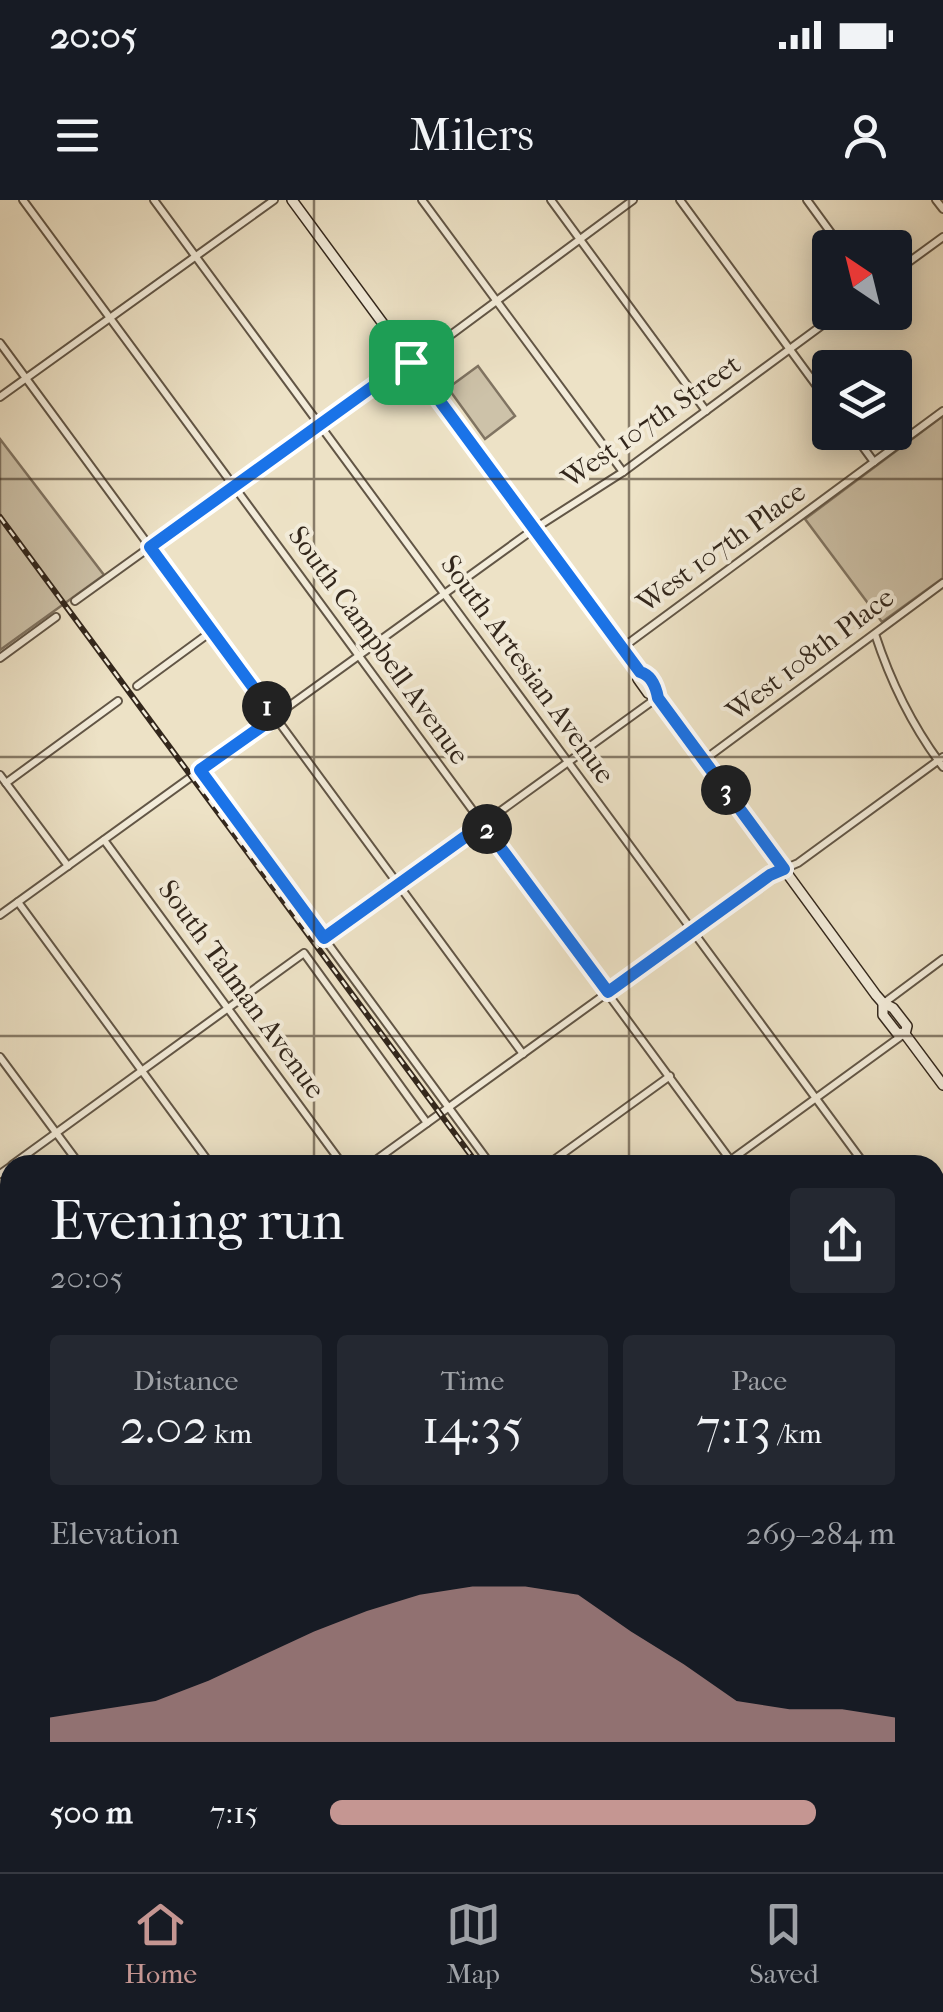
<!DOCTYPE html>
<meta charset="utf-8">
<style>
:root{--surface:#171b24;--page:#242831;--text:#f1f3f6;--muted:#9ea1a6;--line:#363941;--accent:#c59692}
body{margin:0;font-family:"IM FELL French Canon",serif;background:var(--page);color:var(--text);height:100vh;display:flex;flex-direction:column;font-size:38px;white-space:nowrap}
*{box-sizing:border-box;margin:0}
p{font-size:32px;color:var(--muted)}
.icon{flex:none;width:55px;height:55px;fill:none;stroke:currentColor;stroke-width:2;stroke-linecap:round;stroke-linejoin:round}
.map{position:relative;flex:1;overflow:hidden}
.drawer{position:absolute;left:0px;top:955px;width:945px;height:718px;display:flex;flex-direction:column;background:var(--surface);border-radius:30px 30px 0 0;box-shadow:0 5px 25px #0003}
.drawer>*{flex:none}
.needle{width:65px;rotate:325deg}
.controls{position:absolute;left:812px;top:30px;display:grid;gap:20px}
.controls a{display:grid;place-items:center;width:100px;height:100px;border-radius:10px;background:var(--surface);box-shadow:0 5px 25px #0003;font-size:50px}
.pin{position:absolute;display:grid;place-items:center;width:85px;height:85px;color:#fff;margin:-42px;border-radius:20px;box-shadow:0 5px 15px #0006}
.km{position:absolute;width:50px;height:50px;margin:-25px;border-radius:50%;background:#222;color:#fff;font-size:28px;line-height:50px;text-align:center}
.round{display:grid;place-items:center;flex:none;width:105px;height:105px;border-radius:10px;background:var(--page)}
.head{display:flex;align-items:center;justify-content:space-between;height:170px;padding:0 50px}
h1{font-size:55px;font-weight:600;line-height:75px}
.figures{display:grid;grid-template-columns:repeat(3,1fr);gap:15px;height:170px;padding:10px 50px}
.figures div{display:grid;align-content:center;border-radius:10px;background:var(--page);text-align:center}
.figures b{font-size:50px;font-weight:600}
.figures small{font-size:28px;font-weight:400}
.figures p{font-size:28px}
.chart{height:280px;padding:20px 50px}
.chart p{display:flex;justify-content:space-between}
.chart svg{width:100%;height:180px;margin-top:10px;fill:var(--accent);opacity:.7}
ul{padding:0 50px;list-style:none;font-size:32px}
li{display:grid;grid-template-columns:160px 120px 1fr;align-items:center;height:75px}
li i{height:25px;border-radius:12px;background:var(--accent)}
.status{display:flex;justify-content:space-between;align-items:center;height:70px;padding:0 50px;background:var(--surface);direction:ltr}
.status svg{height:28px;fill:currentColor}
header{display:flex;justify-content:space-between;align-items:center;height:130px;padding:0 50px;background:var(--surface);font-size:45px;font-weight:600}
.menu{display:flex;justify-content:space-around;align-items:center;height:140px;border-top:2px solid var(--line);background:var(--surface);font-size:28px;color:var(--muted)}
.menu a{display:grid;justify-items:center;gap:5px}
.menu .selected{color:var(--accent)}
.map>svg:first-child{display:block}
.green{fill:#cdc2a9;stroke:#807462;stroke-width:2.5}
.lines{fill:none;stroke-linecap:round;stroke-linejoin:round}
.street-casing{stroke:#625646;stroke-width:10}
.secondary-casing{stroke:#33271c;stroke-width:12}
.street{stroke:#f3ecda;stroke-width:6}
.secondary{stroke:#f3ecda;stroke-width:9}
.rail-casing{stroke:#33271c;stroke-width:6}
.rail{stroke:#f3ecda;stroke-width:2.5;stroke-dasharray:8;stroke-linecap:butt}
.route-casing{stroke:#fff;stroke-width:20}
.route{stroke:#1a73e8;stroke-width:12}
.grid{fill:none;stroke:#33271c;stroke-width:2.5;stroke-opacity:0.55}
.labels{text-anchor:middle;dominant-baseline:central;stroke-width:8;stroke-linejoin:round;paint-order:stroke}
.street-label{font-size:28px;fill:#33271c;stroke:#f3ecda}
</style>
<div class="status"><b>20:05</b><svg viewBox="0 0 49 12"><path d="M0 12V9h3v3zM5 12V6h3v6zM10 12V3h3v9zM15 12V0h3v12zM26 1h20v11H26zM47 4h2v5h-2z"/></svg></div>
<header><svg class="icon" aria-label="menu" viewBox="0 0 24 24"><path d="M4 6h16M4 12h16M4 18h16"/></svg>Milers<svg class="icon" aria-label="person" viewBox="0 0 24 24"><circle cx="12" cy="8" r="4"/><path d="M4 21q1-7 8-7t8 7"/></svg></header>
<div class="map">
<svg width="943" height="1672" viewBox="0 0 943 1672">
<rect width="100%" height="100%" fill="#ede2c6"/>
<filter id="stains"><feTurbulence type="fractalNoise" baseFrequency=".002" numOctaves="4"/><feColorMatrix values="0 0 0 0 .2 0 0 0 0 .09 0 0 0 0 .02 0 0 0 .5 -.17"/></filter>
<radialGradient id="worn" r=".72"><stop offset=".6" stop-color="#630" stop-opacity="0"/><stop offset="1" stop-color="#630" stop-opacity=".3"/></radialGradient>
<g class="green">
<path d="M 478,166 L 515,216 L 485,239 L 448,188 Z"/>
<path d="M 943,216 L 943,378 L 882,422 L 805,319 Z"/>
<path d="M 0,239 L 104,375 L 0,450 Z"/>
<path d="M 0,1035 L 10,1048 L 10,1662 L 102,1663 L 89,1672 L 0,1672 Z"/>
<path d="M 139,1662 L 523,1662 L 530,1672 L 125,1672 Z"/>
</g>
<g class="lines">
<g class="street-casing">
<g id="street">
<path d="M 23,0 L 734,965"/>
<path d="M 154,0 L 865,965"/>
<path d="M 422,0 L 623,272"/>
<path d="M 551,0 L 706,211"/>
<path d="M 680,0 L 830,204"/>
<path d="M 807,0 L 842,48"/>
<path d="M 936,0 L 943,9"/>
<path d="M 895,72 L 943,37"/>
<path d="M 0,143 L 523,854"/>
<path d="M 0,197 L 274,0"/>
<path d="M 852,232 L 874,262"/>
<path d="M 75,401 L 397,169 L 425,154 L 633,0"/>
<path d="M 875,434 C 891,483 912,526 943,567"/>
<path d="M 622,448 L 943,211"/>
<path d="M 0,458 L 56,417"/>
<path d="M 137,486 L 212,431"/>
<path d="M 704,560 L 943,383"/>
<path d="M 200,570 L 491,965"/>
<path d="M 0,575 L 68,666"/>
<path d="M 6,583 L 118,501"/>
<path d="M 104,640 L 343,965"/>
<path d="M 18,702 L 211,965"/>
<path d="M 0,715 L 534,329 L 623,272 L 840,112"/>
<path d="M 324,739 L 658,497"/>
<path d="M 884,803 L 943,759"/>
<path d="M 0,857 L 80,965"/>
<path d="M 12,965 L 304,753 L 427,923"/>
<path d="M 369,965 L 770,675 L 798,663 L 943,557"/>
<path d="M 547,965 L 670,876"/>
<path d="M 724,965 L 904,834"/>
<path d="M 0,974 L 10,967"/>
<path d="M 0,1029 L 10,1043"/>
<path d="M 935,1238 L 943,1248"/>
<path d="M 935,1354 L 943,1348"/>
<path d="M 935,1415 L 943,1426"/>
<path d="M 935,1589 L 943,1583"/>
<path d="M 935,1613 L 943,1624"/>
<path d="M 595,1662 L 602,1672"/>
<path d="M 726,1662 L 733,1672"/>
<path d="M 858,1662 L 865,1672"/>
<path d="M 820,1672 L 833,1662"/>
</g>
</g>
<g class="secondary-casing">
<g id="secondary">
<path d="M 292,0 L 635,466 L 656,487 L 658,497 L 876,795 L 883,803 L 893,808 L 907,826 L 905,834 L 943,885"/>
<path d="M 640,473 L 638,479 L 648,493 L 658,497"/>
<path d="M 883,803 L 883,815 L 897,833 L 905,834"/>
<path d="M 935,1074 L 943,1068"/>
<path d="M 108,1672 L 121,1662"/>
</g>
</g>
<use href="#street" class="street"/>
<use href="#secondary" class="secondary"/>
<g class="rail-casing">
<g id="rail">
<path d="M 0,317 L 478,965"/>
<path d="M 935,1585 L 943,1596"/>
</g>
</g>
<use href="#rail" class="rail"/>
</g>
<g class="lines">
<g class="route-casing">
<path id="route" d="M 411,162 L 640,472 C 651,475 656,487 658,498 L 784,669 L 770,675 L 608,792 L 483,624 L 324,738 L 200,570 L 275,517 L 150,347 L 397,169 Z"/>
</g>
<use href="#route" class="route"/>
</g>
<path class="grid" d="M 314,0 L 314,965M 629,0 L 629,965M 0,279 L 943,279M 0,557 L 943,557M 0,836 L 943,836M 0,1115 L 10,1115M 935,1115 L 943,1115M 0,1393 L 10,1393M 935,1393 L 943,1393M 314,1662 L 314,1672M 629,1662 L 629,1672"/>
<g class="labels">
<g class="street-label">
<text transform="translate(651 221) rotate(-35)">West 107th Street</text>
<text transform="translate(721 347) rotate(-36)">West 107th Place</text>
<text transform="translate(379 445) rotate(54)">South Campbell Avenue</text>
<text transform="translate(810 454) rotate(-37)">West 108th Place</text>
<text transform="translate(528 469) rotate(54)">South Artesian Avenue</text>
<text transform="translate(242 789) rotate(54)">South Talman Avenue</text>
</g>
</g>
<rect width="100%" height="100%" filter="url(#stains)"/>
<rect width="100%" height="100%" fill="url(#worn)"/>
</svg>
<div class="controls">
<a><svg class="needle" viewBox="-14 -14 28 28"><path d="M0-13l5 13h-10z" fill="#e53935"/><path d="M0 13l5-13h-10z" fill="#9ea1a6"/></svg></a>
<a><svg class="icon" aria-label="layers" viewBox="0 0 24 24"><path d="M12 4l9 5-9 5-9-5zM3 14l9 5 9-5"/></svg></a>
</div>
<div class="pin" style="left:411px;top:162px;background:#1e9e55"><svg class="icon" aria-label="arrive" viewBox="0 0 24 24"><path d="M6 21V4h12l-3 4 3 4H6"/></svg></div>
<b class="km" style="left:267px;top:506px">1</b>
<b class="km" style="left:487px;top:629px">2</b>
<b class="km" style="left:726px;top:590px">3</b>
<section class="drawer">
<div class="head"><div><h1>Evening run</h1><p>20:05</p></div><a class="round"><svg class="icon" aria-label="share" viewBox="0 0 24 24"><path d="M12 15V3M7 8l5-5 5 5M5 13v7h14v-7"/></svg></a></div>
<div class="figures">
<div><p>Distance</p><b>2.02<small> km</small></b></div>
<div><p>Time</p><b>14:35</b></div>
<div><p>Pace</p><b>7:13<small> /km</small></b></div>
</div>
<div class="chart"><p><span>Elevation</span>269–284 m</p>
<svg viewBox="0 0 160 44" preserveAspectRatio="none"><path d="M0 44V38L10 36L20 34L30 29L40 23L50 17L60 12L70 8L80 6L90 6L100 8L110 17L120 25L130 34L140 36L150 36L160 38V44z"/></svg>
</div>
<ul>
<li><b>500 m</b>7:15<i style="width:86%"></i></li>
</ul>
</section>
</div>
<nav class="menu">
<a class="selected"><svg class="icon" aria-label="home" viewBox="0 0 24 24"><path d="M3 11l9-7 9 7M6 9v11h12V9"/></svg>Home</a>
<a><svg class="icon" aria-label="map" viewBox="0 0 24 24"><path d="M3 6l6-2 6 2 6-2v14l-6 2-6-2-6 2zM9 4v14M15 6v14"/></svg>Map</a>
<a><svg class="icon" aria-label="saved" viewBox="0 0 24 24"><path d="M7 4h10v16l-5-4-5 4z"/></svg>Saved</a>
</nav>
